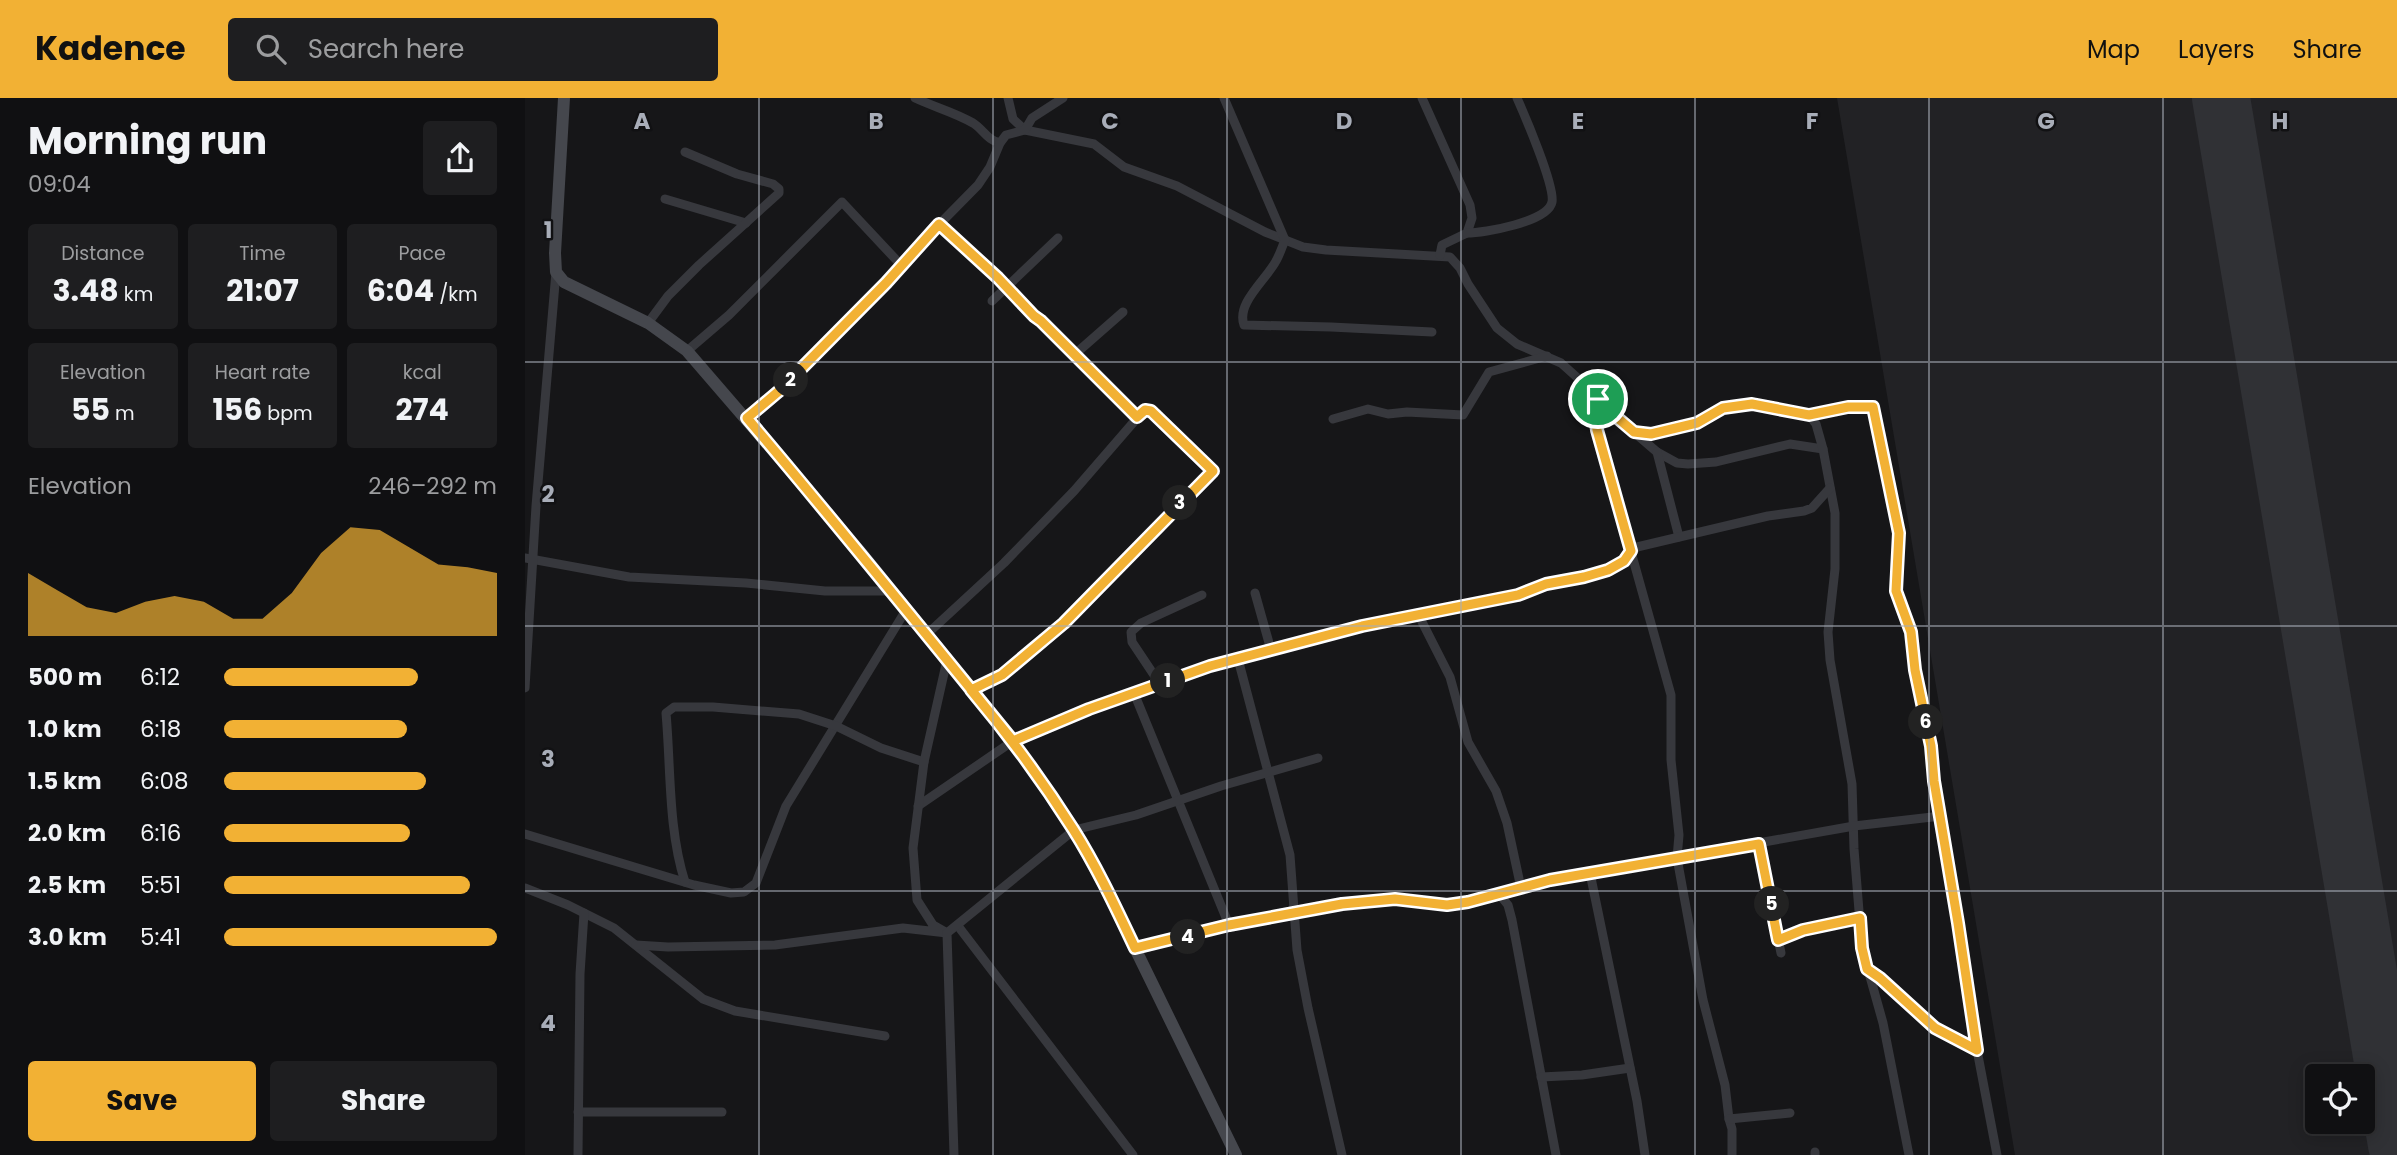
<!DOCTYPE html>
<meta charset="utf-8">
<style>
:root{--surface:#101012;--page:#1e1e20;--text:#f1f3f6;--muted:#9c9d9f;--line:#303032;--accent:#f2b134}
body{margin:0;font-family:Poppins,sans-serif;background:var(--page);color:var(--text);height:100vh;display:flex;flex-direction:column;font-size:26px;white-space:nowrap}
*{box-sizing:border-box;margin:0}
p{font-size:23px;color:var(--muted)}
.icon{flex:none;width:38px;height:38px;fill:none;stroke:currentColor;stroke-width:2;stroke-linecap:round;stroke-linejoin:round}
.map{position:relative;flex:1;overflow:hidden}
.details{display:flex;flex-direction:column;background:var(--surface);width:525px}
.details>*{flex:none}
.fabs{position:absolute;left:1780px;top:966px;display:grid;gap:14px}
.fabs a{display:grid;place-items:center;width:70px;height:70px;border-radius:7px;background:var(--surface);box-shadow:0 4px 18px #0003,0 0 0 2px var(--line);font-size:35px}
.pin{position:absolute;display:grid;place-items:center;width:60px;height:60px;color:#fff;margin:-30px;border:4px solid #fff;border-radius:50%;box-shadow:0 2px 7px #0007}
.km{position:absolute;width:35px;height:35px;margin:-18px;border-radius:50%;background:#222;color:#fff;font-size:19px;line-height:35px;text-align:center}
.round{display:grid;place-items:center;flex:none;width:74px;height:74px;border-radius:7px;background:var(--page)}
.head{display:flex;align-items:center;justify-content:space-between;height:119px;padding:0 28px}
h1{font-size:38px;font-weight:700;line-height:52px}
.figures{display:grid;grid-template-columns:repeat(3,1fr);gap:10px;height:119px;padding:7px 28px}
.figures div{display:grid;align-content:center;border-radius:7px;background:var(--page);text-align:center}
.figures b{font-size:30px;font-weight:700}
.figures small{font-size:19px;font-weight:400}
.figures p{font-size:19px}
.chart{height:196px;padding:14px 28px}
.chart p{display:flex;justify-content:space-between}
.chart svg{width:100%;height:126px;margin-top:7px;fill:var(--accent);opacity:.7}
.primary-button{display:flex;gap:14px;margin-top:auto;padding:14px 28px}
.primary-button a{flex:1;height:80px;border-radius:7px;background:var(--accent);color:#111;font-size:28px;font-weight:700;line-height:80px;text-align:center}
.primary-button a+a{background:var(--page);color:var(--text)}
ul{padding:0 28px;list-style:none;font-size:23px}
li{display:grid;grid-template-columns:112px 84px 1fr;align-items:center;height:52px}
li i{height:18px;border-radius:9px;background:var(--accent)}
header{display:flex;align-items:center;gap:42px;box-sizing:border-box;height:98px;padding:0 35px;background:var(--accent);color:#111}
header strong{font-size:33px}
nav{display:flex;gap:38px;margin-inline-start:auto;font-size:24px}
.search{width:490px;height:63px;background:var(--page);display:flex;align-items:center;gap:18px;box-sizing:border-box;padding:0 24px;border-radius:7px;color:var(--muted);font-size:26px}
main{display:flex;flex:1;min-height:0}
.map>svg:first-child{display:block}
.built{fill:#222225;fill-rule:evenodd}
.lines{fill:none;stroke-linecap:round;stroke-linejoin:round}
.taxiway{stroke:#303135;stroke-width:23}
.runway{stroke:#303135;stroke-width:58}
.street{stroke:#37383d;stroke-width:9}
.secondary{stroke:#45474d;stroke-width:12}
.route-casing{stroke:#fff;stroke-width:14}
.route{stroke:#f2b134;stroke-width:9}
.grid{fill:none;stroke:#a8adb8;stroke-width:2;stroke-opacity:0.55}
.grid-label{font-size:23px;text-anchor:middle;font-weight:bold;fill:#a8adb8;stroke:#111113;stroke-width:5;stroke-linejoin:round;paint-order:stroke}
</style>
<header>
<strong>Kadence</strong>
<div class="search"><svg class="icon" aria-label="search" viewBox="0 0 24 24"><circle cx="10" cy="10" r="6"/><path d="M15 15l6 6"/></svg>Search here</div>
<nav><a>Map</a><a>Layers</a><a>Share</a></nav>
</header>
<main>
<section class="details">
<div class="head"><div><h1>Morning run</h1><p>09:04</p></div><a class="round"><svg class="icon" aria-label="share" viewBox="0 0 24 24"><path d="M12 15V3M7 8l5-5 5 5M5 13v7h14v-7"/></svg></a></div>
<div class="figures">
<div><p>Distance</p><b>3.48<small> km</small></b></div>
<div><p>Time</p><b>21:07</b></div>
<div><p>Pace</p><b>6:04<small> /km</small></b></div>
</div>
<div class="figures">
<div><p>Elevation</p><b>55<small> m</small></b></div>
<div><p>Heart rate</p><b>156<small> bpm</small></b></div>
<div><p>kcal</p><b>274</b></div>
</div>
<div class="chart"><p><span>Elevation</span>246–292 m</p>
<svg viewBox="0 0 160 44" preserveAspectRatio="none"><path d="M0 44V22L10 28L20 34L30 36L40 32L50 30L60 32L70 38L80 38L90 29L100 15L110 6L120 7L130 13L140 19L150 20L160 22V44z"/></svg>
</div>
<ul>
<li><b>500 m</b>6:12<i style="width:71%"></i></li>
<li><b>1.0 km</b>6:18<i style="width:67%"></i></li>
<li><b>1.5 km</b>6:08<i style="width:74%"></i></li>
<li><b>2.0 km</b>6:16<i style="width:68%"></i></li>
<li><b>2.5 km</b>5:51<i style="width:90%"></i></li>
<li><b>3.0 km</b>5:41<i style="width:100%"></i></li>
</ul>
<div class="primary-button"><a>Save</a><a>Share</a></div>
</section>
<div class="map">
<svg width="1872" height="1057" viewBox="0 0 1872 1057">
<rect width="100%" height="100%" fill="#161618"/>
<path class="built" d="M 1312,0 L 1872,0 L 1872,1057 L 1490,1057 ZM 1792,978 L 1838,978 L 1838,1024 L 1792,1024 Z"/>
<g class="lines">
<path class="taxiway" d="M 1866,1013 L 1872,1012"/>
<path class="runway" d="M 1696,0 L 1872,1047"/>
<g class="street">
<path d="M 390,0 C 409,9 429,14 448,25 C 459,32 462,42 475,45"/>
<path d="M 483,0 L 488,21 L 500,32 L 569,46 L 599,69 L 652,88 L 740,134 L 778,149 L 801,152 L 925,159 L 935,170 L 943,186 L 972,230 L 992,246 L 1036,265 L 1065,291 L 1082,311 L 1132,354 L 1152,365 L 1163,366 L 1191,364 L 1265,346 L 1298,351"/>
<path d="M 699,0 L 760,142 C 757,149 755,156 751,163 C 741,182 711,205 719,227 L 806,229 L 907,234"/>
<path d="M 897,0 L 945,107 L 947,120 L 942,135 L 917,147 L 915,157"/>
<path d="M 140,101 L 221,125"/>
<path d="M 414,126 L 482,188 L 509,217 L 516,223 L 612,319"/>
<path d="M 942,135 C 959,135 1023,124 1027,104 C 1030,88 1000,18 992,0"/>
<path d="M 467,203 L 533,140"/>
<path d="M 123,225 L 143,198 L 174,167 L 254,95 L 254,91 L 248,86 L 212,76 L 160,54"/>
<path d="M 162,253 L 204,217 L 317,104 L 376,167"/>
<path d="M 549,257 L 598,214"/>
<path d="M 1074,301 L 1071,319 L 1072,332 L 1146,597 L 1146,662 L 1154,737 L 1152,760 L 1178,902 L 1200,987 L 1204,1021 L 1207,1031 L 1207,1057"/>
<path d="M 1284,317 L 1291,326 L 1298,351 L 1310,415 L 1310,471 L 1303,534 L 1305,562 L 1327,686 L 1329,751 L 1337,850 L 1358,925 L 1384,1057"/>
<path d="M 222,320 L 254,293 L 361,185 L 390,151 L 453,87 L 465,69 L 475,45 L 481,37 L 500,32 L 507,20 L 538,0"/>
<path d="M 808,321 L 843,311 L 863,316 L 882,314 L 938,317 L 964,274 L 1022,258"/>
<path d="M 1109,334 L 1126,336 L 1154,331 L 1172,325 L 1198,310 L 1227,306 L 1284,317 L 1323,309 L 1348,309 L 1374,435 L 1371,493 L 1386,534 L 1390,572 L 1406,648 L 1409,683 L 1433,825 L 1452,952 L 1472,1057"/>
<path d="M 1132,354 L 1154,439"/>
<path d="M 0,460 L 104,479 L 221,485 L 300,493 L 366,493"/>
<path d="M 730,495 L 746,552"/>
<path d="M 893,516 L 925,579 L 943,644 L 971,693 L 982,725 L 996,790"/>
<path d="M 401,537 L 479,465 L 549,393 L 620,311 L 626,312 L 633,319 L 688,373 L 539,525 L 507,554 L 477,577 L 446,592"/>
<path d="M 713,561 L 765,757 L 772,852 L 783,910 L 817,1057"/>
<path d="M 635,586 L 607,544 L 606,534 L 616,525 L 677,497"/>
<path d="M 0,590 L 11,408 L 31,174"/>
<path d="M 609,595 L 704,827"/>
<path d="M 393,708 L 488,643 L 609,595 L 685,568 L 837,528 L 993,497 L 1021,486 L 1083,472 L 1099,463 L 1112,449 L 1243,418 L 1279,413 L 1287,410 L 1305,390"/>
<path d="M 0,736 L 169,787 L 206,795 L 219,794 L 231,785 L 261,708 L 381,512"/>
<path d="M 1234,746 L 1256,855"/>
<path d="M 1065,775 L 1112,1003 L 1120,1057"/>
<path d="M 160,784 C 143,731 146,671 141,615 L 149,609 L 188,609 L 274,616 L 311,628 L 356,650 L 399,664"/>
<path d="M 0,790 L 43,807 L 89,830 L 178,901 L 210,913 L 360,938"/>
<path d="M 974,796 L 983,807 L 987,822 L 1031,1057"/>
<path d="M 433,828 L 608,1057"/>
<path d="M 1253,841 L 1278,832 L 1335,820"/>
<path d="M 111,847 L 143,849 L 250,847 L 378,830 L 422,835 L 408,827 L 392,802 L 388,750 L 399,664 L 422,562"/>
<path d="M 610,850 L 704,827 L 817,806 L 870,801 L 922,807 L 943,804 L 1025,782 L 1329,728 L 1416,718"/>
<path d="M 1342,871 L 1355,880 L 1410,930 L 1452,952"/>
<path d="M 1016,979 L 1057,977 L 1105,970"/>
<path d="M 53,1014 L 197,1014"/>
<path d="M 1204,1021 L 1265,1015"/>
<path d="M 1290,1054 L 1290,1057"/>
<path d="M 53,1057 L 55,876 L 59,815"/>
<path d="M 429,1057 L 422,835 L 549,732 L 611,717 L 696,688 L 793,660"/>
</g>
<path class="secondary" d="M 39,0 L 30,155 L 31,174 L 39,184 L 123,225 L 162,253 L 338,457 L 488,643 L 549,732 L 583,795 L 711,1057"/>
</g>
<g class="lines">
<g class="route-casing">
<path id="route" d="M 1073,301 L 1070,319 L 1072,332 L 1106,453 L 1099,463 L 1083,472 L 1059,479 L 1021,486 L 993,497 L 837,528 L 685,568 L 564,611 L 488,643 C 400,535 312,426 222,320 L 254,293 L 361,185 L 414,126 L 473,180 L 509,218 L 516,223 L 612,319 L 620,312 L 626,313 L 688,373 L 539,525 L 477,577 L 446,592 C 483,636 517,682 548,731 C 572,769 591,810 610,850 L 704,827 L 817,806 L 870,801 L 922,807 L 943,804 L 1025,782 L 1234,746 L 1253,842 L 1278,832 L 1335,820 L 1337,850 L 1342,871 L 1355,880 L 1410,930 L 1452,952 L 1433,825 L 1409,683 L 1406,648 L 1390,572 L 1386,534 L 1371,493 L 1374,435 L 1348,309 L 1323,309 L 1284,317 L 1227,306 L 1198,310 L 1172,325 L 1126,336 L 1109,334 L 1082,311 L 1073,301"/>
</g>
<use href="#route" class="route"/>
</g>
<path class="grid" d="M 234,0 L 234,1057M 468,0 L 468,1057M 702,0 L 702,1057M 936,0 L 936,1057M 1170,0 L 1170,1057M 1404,0 L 1404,1057M 1638,0 L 1638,1057M 0,264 L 1872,264M 0,528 L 1872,528M 0,793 L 1872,793"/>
<g class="grid-label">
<text x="117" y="31">A</text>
<text x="351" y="31">B</text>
<text x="585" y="31">C</text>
<text x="819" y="31">D</text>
<text x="1053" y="31">E</text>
<text x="1287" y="31">F</text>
<text x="1521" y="31">G</text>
<text x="1755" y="31">H</text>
<text x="23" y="140">1</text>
<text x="23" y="404">2</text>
<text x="23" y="669">3</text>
<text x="23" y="933">4</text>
</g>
</svg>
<div class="fabs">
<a><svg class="icon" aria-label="locate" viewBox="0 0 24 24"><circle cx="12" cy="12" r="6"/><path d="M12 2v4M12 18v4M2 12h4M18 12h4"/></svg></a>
</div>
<div class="pin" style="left:1073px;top:301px;background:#1e9e55"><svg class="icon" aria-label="arrive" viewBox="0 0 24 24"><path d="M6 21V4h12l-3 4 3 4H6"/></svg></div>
<b class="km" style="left:643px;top:583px">1</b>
<b class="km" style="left:266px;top:282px">2</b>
<b class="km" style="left:655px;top:405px">3</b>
<b class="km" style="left:663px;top:839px">4</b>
<b class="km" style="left:1247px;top:806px">5</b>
<b class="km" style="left:1401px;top:624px">6</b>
</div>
</main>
